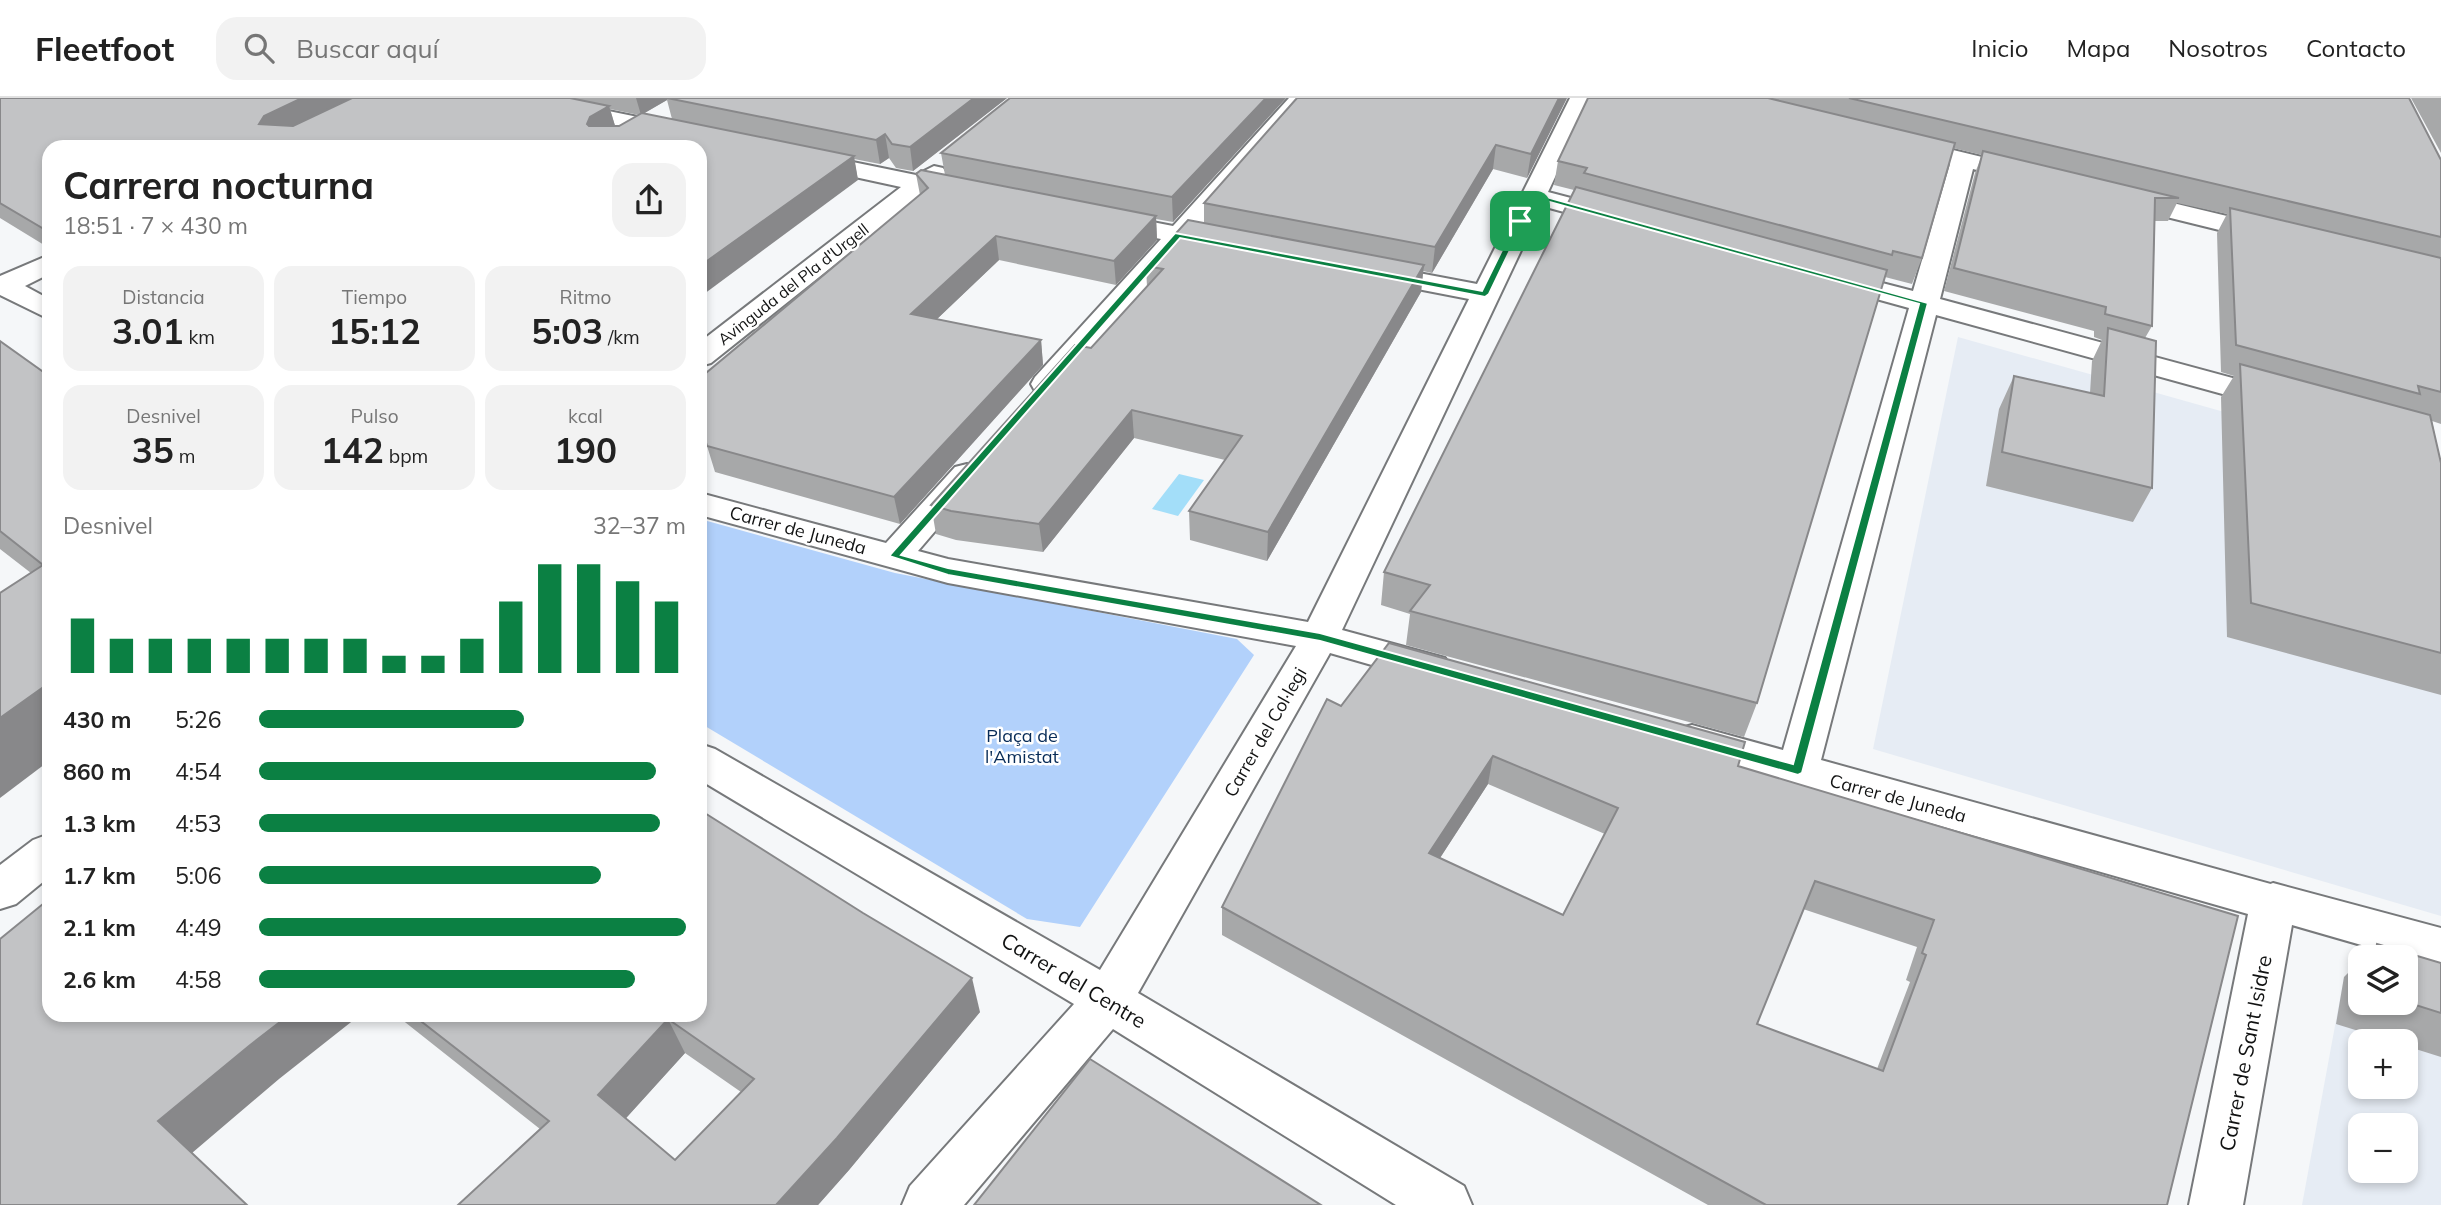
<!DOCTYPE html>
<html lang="es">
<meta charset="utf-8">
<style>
:root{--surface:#fff;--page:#f2f2f2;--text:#222;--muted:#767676;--line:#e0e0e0;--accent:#0b8043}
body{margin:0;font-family:Mulish,sans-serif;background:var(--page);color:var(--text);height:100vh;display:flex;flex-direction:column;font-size:26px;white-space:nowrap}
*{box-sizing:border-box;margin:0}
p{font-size:23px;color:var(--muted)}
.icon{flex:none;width:38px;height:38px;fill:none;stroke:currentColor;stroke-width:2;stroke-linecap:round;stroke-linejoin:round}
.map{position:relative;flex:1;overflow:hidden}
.panel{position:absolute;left:42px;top:42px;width:665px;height:882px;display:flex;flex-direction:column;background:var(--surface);border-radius:21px;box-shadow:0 4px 10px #0003}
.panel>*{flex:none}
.buttons{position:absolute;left:2348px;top:847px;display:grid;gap:14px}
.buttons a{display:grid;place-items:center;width:70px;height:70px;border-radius:14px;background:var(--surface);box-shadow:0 4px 10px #0003;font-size:35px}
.pin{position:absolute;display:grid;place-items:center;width:60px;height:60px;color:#fff;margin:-30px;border-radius:14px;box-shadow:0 4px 10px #0006}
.round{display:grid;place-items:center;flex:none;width:74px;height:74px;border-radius:21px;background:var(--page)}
.head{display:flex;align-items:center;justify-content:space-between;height:119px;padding:0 21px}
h1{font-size:38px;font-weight:700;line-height:52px}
.stats{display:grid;grid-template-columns:repeat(3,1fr);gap:10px;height:119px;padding:7px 21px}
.stats div{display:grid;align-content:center;border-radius:18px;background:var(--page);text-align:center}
.stats b{font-size:35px;font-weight:700}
.stats small{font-size:19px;font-weight:400}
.stats p{font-size:19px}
.chart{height:196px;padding:14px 21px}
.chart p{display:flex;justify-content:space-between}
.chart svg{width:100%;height:126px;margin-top:7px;stroke:var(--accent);stroke-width:6}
ul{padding:0 21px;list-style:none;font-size:23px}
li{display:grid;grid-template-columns:112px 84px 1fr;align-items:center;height:52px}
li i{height:18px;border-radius:9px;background:var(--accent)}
header{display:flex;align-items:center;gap:42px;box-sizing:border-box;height:98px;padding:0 35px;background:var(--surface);border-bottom:2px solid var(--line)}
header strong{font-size:33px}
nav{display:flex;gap:38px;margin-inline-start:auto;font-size:24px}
.search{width:490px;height:63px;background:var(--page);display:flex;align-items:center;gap:18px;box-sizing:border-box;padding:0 24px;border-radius:21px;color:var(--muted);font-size:26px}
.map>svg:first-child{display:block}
.built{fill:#e6ecf4;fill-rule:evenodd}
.green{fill:#b2d1fb}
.water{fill:#a3def9}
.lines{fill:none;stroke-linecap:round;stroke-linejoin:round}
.pedestrian-casing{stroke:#77797b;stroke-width:4}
.minor-casing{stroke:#77797b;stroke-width:4}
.pedestrian{fill:#fff;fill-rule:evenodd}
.minor{fill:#fff;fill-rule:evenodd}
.wall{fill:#a7a8a9;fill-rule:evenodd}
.shaded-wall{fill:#88888a}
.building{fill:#c2c3c5;stroke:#88888a;stroke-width:2;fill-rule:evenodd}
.route{fill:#0b8043;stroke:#fff;stroke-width:2;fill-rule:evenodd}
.labels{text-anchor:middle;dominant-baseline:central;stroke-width:5;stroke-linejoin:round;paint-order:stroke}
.far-street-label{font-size:16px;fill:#111212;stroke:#fff}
.street-label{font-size:18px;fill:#111212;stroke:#fff}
.park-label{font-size:18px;fill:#072b57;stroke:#fff}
.near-street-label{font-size:21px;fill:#111212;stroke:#fff}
</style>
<header>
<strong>Fleetfoot</strong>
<div class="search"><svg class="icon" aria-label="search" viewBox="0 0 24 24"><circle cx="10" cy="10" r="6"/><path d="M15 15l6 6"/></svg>Buscar aquí</div>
<nav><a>Inicio</a><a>Mapa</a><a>Nosotros</a><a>Contacto</a></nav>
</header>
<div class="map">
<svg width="2441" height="1107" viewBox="0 0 2441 1107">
<rect width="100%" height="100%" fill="#f5f7f9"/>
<g class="built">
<path d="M 1958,239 L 2441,375 L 2441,818 L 1873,651 Z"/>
<path d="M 2344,879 L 2361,905 L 2406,905 L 2441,910 L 2441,1107 L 2302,1107 ZM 2361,943 L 2406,943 L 2406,989 L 2361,989 ZM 2361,1027 L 2406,1027 L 2406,1073 L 2361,1073 Z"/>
</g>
<path class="green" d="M 700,421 L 895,475 L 1237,541 L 1254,557 L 1080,829 L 1027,821 L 700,625 Z"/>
<path class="water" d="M 1179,376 L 1204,382 L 1178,418 L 1152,411 Z"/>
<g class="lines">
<g class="pedestrian-casing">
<path id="pedestrian" d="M 2273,785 L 2441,830 L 2441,870 L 2257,817 L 2250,804 L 2257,791 Z"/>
</g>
<g class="minor-casing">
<g id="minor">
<path d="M 500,0 L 545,0 L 677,27 L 685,29 L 689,34 L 685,39 L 677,41 L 511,7 L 503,5 Z"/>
<path d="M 1289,0 L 1313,0 L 1198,133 L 1236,140 L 1239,146 L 1236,152 L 1226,154 L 1186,146 L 1057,293 L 1046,295 L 1035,293 L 1031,286 L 1035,279 L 1161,141 L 1097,129 L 1093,123 L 1097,117 L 1106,115 L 1173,128 Z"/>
<path d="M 1570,0 L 1592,0 L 1548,94 L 1628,115 L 1632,121 L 1628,127 L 1619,129 L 1542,108 L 1342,532 L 1445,560 L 1450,570 L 1445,580 L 1431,584 L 1330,555 L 1138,895 L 1464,1088 L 1472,1107 L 1396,1107 L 1113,931 L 964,1107 L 902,1107 L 910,1088 L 1074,906 L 700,682 L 700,646 L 715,651 L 1100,872 L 1296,548 L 948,485 L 700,417 L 700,395 L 886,445 L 955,369 L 967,366 L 979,369 L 984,376 L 918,453 L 948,461 L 1308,524 L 1469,201 L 1371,182 L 1361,180 L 1357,174 L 1361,168 L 1371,166 L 1477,186 Z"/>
<path d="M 1899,39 L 2040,73 L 2044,78 L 2040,83 L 2031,86 L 1973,71 L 1940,201 L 2288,295 L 2293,302 L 2288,309 L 2277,311 L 1936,217 L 1821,662 L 2289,791 L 2296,804 L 2243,1107 L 2189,1107 L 2248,816 L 1692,657 L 1678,653 L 1672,642 L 1678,631 L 1692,627 L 1783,652 L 1909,210 L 1822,186 L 1818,180 L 1822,174 L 1832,172 L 1913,193 L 1950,66 L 1890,51 L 1887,46 L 1890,41 Z"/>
<path d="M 804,54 L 916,77 L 934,68 L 943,70 L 946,75 L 941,82 L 977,90 L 981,95 L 977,100 L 968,103 L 926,94 L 711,265 L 700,268 L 700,244 L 901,89 L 795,66 L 792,61 L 795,56 Z"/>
<path d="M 2123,93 L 2281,131 L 2285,137 L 2281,143 L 2272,145 L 2114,106 L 2110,101 L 2114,96 Z"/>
<path d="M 49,157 L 49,176 L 25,188 L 49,201 L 49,221 L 0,197 L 0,178 Z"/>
<path d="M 49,736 L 49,779 L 16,806 L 0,811 L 0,767 L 33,742 Z"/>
</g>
</g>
<use href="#pedestrian" class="pedestrian"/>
<use href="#minor" class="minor"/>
</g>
<g class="wall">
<path d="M 0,0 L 1007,0 L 913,73 L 896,70 L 889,60 L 880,66 L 854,61 L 858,82 L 49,49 L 49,150 L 0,120 ZM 667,2 L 672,21 L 643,16 ZM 610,11 L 639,17 L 619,28 L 615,28 Z"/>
<path d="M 1010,0 L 1286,0 L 1173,124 L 1156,121 L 1157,142 L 1116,187 L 999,162 L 937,221 L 1041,242 L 1043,267 L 900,426 L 715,374 L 700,325 L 920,97 L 916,76 L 945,77 L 941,55 Z"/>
<path d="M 1567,0 L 1527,80 L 1493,71 L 1432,175 L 1423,173 L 1421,194 L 1267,463 L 1190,442 L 1189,413 L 1225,362 L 1134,340 L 1043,454 L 956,442 L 936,436 L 931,407 L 1091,250 L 1147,189 L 1146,168 L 1204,125 L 1204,105 Z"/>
<path d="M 1588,0 L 2409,0 L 2441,62 L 2441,326 L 2432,323 L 2441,365 L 2441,597 L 2227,539 L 2221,299 L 2234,278 L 2221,274 L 2217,135 L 2227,116 L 2177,105 L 2168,123 L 2155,123 L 2152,228 L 2145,240 L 2152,390 L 2133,424 L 1986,388 L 1999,311 L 2014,278 L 2090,295 L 2092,263 L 2102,242 L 2094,239 L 2094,233 L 1944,193 L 1975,75 L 1982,57 L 1953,50 L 1922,160 L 1912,186 L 1885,179 L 1757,605 L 1744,639 L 1406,547 L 1410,516 L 1381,507 L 1384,474 L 1574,92 L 1554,87 L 1558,63 Z"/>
<path d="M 2411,0 L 2441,0 L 2441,55 Z"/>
<path d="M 0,243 L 49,278 L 49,663 L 31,475 L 0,451 Z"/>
<path d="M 1341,608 L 1738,668 L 2238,818 L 2167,1107 L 1708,1107 L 1222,837 L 1222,809 ZM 1488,686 L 1605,736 L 1563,817 L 1440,760 ZM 1803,811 L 1917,849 L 1906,882 L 1910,884 L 1877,971 L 1757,926 Z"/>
<path d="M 2377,846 L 2441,865 L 2441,959 L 2406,948 L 2406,943 L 2391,943 L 2336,926 L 2344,879 L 2361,862 L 2361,905 L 2406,905 L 2406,859 L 2363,859 Z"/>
<path d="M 980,914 L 849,1072 L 818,1107 L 540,1031 L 396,917 L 700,917 ZM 685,955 L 741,994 L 675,1062 L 626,1020 Z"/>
</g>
<g class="shaded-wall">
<path d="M 302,0 L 361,0 L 275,42 L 259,26 L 264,18 Z"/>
<path d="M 636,0 L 670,0 L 667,0 L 667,2 L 641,17 Z"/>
<path d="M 974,0 L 1007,0 L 913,73 L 910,49 Z"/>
<path d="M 1266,0 L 1286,0 L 1173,124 L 1172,99 Z"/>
<path d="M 1559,0 L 1567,0 L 1527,80 L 1531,56 Z"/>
<path d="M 609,8 L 616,31 L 598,43 L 587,26 L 590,19 Z"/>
<path d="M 885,36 L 889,60 L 880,66 L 876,42 Z"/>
<path d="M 1496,47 L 1493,71 L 1432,175 L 1435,149 Z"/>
<path d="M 854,58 L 858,82 L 700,199 L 700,168 Z"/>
<path d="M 1156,118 L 1157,142 L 1116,187 L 1114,163 Z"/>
<path d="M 996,138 L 999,162 L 916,241 L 911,216 Z"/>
<path d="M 1424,167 L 1421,194 L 1267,463 L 1268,434 Z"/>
<path d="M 1041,242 L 1043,267 L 900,426 L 894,399 Z"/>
<path d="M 1132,312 L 1134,340 L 1043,454 L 1039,426 Z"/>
<path d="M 49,585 L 49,663 L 0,700 L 0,620 Z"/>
<path d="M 1493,658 L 1488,686 L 1425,783 L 1429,755 Z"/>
<path d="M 972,880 L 980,914 L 849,1072 L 818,1107 L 776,1107 Z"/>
<path d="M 289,917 L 360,917 L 279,981 L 192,1055 L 158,1023 L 249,948 Z"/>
<path d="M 668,921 L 685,955 L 618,1029 L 598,997 Z"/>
</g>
<g class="building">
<path d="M 0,0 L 302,0 L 264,18 L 259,26 L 293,28 L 352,0 L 570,0 L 609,8 L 590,19 L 587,26 L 589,28 L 619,28 L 642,15 L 854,58 L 700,168 L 700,49 L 49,49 L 49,134 L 0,105 Z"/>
<path d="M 667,0 L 974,0 L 910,49 L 892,46 L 885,36 L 876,42 Z"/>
<path d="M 1010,0 L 1266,0 L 1172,99 L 941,55 Z"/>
<path d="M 1297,0 L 1559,0 L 1531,56 L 1496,47 L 1435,149 L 1204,105 Z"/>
<path d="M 1588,0 L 1768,0 L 1955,45 L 1922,160 L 1893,153 L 1892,157 L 1584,75 L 1587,70 L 1558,63 Z"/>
<path d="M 1849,0 L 2409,0 L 2441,62 L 2441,139 Z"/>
<path d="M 1983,53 L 2179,100 L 2155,100 L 2152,228 L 2105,216 L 2106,209 L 1954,170 Z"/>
<path d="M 921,72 L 1156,118 L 1114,163 L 996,138 L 911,216 L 1041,242 L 894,399 L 707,348 L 700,325 L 700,280 L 928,90 L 916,76 Z"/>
<path d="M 1576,89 L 1887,172 L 1757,605 L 1410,513 L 1430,487 L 1384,474 Z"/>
<path d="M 2230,110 L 2441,160 L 2441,294 L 2418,288 L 2420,296 L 2236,247 Z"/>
<path d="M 1188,122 L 1424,167 L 1268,434 L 1189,413 L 1242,338 L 1132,312 L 1039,426 L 951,413 L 931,407 L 1075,247 L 1091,250 L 1163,171 L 1146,168 Z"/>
<path d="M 2108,230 L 2156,243 L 2152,390 L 2002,354 L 2014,278 L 2104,298 Z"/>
<path d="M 0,243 L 49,278 L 49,585 L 0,620 L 0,495 L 43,467 L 0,433 Z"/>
<path d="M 2240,266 L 2430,317 L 2441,365 L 2441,555 L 2251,505 Z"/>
<path d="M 1389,545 L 1745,644 L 1738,668 L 2238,818 L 2167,1107 L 1766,1107 L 1222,809 L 1327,601 L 1341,608 ZM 1493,658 L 1618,710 L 1563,817 L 1429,755 ZM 1815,783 L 1934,822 L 1922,855 L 1926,857 L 1883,973 L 1757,926 Z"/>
<path d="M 700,712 L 863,815 L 972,880 L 837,1040 L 776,1107 L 458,1107 L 549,1023 L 413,917 L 700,917 ZM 668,921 L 754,981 L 675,1062 L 598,997 Z"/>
<path d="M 49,801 L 49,917 L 289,917 L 249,948 L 158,1023 L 247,1107 L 0,1107 L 0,841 Z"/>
<path d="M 2377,846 L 2441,865 L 2441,915 L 2406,904 L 2406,859 L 2375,859 Z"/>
<path d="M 1090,961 L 1321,1107 L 974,1107 Z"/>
</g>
<path class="route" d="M 1532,95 L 1928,205 L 1802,675 L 1798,677 L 1320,543 L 948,477 L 889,458 L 1175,135 L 1482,193 L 1529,97 ZM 1535,100 L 1919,206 L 1793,666 L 1320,535 L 948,470 L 901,457 L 1180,140 L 1485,199 L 1489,196 Z"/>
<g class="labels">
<g class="far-street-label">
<text transform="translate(793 186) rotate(-38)">Avinguda del Pla d'Urgell</text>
</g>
<g class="street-label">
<text transform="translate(798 432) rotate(15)">Carrer de Juneda</text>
<text transform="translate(1265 634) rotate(-60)">Carrer del Col·legi</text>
<text transform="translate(1898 700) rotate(15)">Carrer de Juneda</text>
</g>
<g class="park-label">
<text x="1022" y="637">Plaça de<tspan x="1022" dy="21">l'Amistat</tspan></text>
</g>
<g class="near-street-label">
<text transform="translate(1074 882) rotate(31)">Carrer del Centre</text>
<text transform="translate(2245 955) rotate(-79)">Carrer de Sant Isidre</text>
</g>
</g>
</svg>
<div class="buttons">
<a><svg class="icon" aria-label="layers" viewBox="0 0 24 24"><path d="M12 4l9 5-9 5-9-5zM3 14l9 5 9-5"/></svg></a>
<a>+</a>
<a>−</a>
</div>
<div class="pin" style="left:1520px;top:123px;background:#1e9e55"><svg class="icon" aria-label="arrive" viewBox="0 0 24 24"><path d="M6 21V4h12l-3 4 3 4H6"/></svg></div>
<section class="panel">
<div class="head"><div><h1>Carrera nocturna</h1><p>18:51 · 7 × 430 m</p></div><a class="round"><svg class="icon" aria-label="share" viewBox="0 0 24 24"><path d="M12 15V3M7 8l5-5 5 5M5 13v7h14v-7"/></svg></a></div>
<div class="stats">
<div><p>Distancia</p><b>3.01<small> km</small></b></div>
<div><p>Tiempo</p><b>15:12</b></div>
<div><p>Ritmo</p><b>5:03<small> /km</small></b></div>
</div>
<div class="stats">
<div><p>Desnivel</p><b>35<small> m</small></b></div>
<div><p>Pulso</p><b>142<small> bpm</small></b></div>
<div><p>kcal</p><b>190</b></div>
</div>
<div class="chart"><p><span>Desnivel</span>32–37 m</p>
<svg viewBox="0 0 160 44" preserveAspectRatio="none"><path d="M5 44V25M15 44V32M25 44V32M35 44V32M45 44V32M55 44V32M65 44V32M75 44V32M85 44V38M95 44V38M105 44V32M115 44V19M125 44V6M135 44V6M145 44V12M155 44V19"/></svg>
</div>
<ul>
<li><b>430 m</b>5:26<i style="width:62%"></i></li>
<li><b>860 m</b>4:54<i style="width:93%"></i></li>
<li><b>1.3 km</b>4:53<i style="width:94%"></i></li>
<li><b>1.7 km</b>5:06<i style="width:80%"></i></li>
<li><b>2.1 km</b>4:49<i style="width:100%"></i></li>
<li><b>2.6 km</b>4:58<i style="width:88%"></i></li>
</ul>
</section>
</div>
